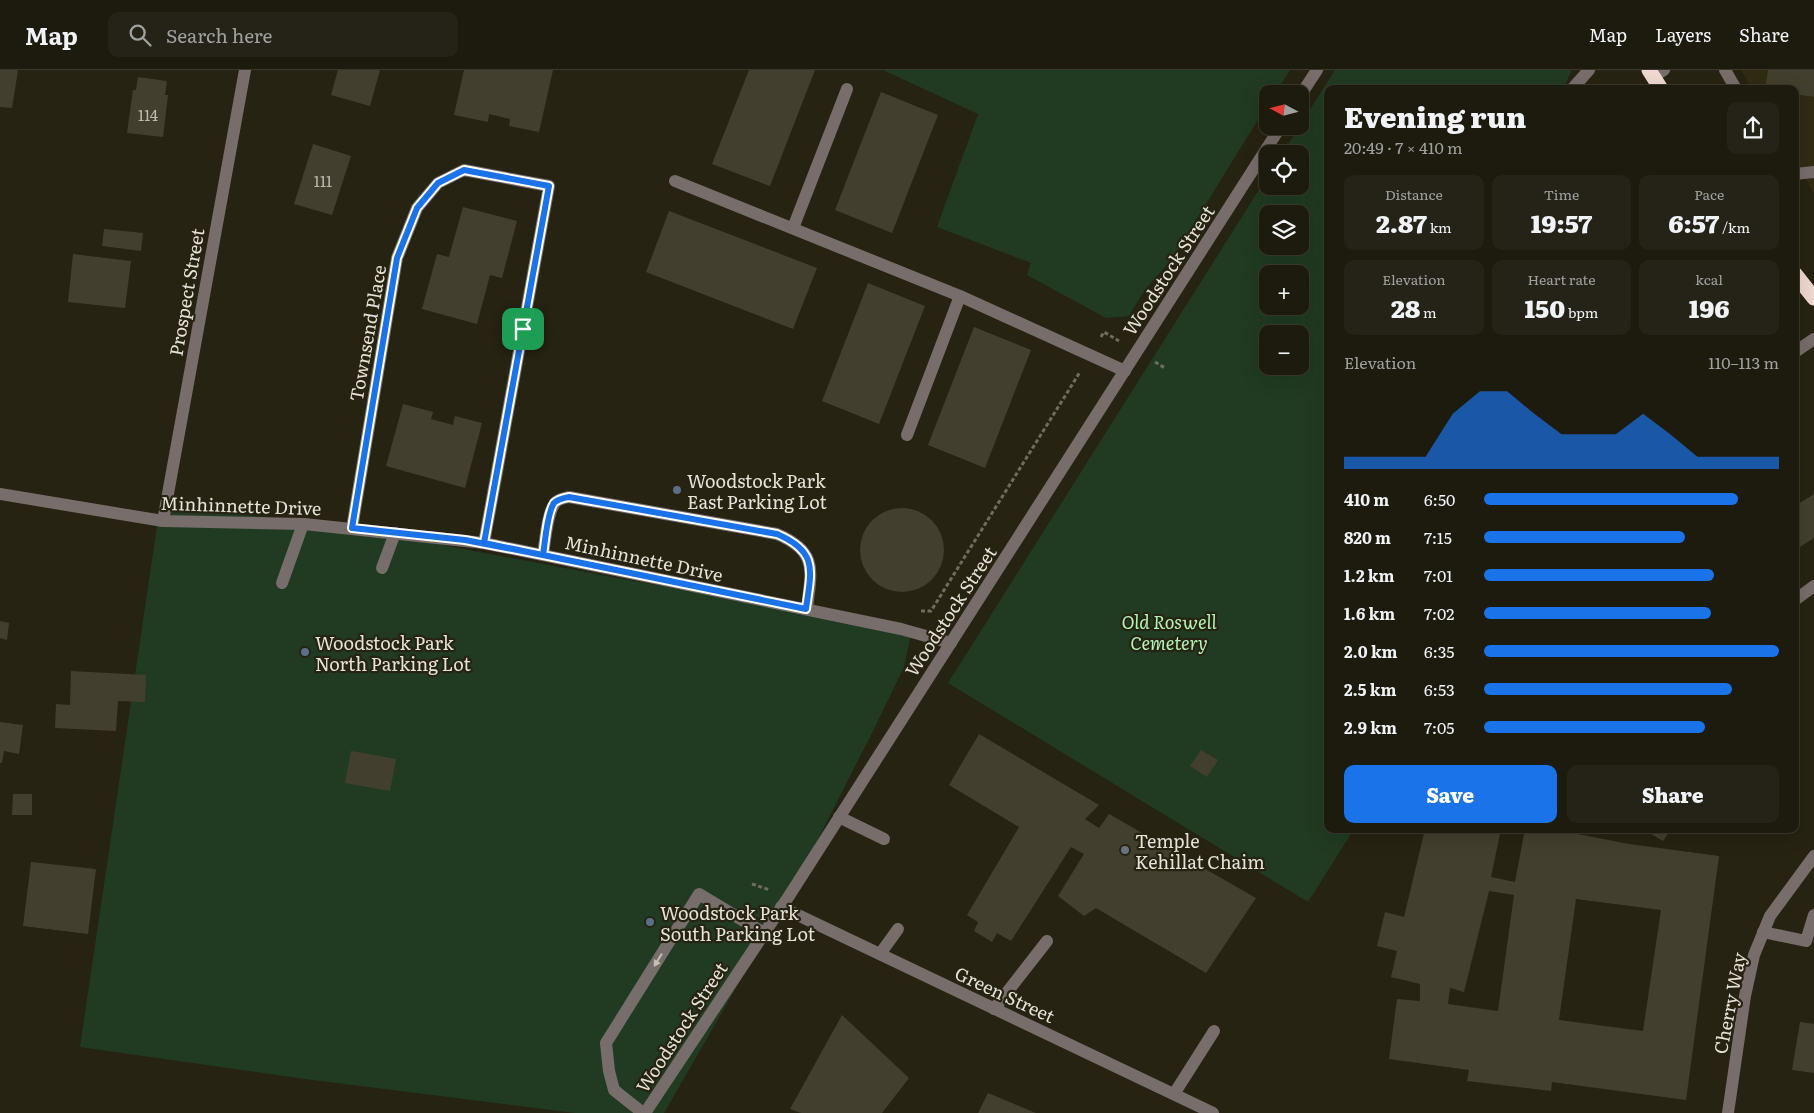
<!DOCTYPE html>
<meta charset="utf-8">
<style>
:root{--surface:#1d1a0e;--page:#252317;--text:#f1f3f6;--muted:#a0a19e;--line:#3b382e;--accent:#1a73e8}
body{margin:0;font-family:Literata,serif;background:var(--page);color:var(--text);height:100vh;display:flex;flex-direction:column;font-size:19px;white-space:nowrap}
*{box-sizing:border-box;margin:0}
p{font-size:16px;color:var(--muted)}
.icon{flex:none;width:28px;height:28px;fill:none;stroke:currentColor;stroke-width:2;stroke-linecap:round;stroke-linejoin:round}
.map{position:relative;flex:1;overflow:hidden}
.side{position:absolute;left:1324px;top:15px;width:475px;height:748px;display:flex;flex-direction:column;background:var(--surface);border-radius:10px;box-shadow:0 5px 20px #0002,0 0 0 1px var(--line)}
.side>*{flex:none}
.needle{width:32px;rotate:277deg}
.tools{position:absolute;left:1259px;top:15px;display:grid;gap:10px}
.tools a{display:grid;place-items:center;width:50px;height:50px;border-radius:10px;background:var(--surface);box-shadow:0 5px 20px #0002,0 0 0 1px var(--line);font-size:25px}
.pin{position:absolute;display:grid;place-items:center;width:42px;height:42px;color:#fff;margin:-21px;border-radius:10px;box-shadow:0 2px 8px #0006}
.round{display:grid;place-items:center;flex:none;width:52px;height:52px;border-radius:10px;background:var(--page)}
.head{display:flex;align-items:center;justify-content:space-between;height:85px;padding:0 20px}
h1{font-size:28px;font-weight:800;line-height:38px}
.figures{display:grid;grid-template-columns:repeat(3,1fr);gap:8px;height:85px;padding:5px 20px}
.figures div{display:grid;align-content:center;border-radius:10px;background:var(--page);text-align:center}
.figures b{font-size:25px;font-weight:800}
.figures small{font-size:14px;font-weight:400}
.figures p{font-size:14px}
.chart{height:140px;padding:10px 20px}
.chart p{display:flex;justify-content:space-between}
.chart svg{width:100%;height:90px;margin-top:5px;fill:var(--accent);opacity:.7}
.button{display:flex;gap:10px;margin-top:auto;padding:10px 20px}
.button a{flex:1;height:58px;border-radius:10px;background:var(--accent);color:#fff;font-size:20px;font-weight:800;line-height:58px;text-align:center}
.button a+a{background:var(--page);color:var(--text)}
ul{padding:0 20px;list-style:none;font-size:16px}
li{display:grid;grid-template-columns:80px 60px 1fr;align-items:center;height:38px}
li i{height:12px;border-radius:6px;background:var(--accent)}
header{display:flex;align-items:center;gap:30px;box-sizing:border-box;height:70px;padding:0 25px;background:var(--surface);border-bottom:1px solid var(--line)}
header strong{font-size:24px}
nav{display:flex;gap:28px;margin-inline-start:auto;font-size:18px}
.search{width:350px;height:45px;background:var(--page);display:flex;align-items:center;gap:12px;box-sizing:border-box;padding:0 18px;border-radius:10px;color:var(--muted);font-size:19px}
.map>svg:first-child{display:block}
.built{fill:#302b13}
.green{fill:#203b22;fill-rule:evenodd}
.building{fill:#433f2e;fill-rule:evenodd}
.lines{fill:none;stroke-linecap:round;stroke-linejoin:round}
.path{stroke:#706d5e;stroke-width:3;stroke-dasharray:4 2.5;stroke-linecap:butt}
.minor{stroke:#776d6a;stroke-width:12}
.highway{stroke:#efd8cf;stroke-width:15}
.oneway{fill:#c4bfb7}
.route-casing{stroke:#fff;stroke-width:10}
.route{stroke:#1a73e8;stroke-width:6}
.service-dot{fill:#5c6f8a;stroke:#272312;stroke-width:2}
.worship-dot{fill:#6b7280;stroke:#272312;stroke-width:2}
.labels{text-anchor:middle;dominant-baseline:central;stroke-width:4.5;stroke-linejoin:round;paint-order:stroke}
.number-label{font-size:15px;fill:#bcb9ae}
.street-label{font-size:18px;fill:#e5e2d8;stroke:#272312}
.poi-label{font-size:18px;fill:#e5e2d8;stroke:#272312;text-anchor:start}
.park-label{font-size:18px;font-style:italic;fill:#b4f4b7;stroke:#272312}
</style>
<header>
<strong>Map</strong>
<div class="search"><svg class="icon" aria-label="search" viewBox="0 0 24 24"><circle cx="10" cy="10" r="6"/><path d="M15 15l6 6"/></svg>Search here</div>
<nav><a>Map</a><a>Layers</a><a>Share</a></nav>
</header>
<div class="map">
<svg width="1814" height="1043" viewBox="0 0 1814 1043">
<rect width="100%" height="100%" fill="#272312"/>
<path class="built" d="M 1741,0 L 1814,0 L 1814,123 L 1795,91 L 1795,19 L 1752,19 Z"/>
<g class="green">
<path d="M 883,0 L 1290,0 L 1275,24 L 1268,24 L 1267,35 L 1172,189 L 1144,221 L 1129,246 L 1106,248 L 1027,205 L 1031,193 L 937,157 L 978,44 Z"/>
<path d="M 1335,0 L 1570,0 L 1571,2 L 1563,19 L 1328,19 L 1328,759 L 1354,759 L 1308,832 L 948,613 L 1267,107 L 1268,116 L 1300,116 L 1300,84 L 1282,84 ZM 1268,144 L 1300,144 L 1300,176 L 1268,176 ZM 1268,204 L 1300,204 L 1300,236 L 1268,236 ZM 1268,264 L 1300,264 L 1300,296 L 1268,296 Z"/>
<path d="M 160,436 L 332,454 L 644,513 L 912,559 L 904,597 L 873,661 L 789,826 L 664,1043 L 575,1043 L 305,1009 L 80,977 Z"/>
</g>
<g class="building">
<path d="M 0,0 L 18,0 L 12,38 L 0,37 Z"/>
<path d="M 338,0 L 380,0 L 370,36 L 331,25 Z"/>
<path d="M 464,0 L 553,0 L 539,62 L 509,56 L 510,49 L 489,44 L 488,52 L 454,45 Z"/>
<path d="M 749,0 L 815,0 L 770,116 L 712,94 Z"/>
<path d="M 1768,0 L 1814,0 L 1814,27 L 1795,24 L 1795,19 L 1765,19 Z"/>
<path d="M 138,7 L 167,11 L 165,25 L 168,25 L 163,67 L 127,63 L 133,20 L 136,20 Z"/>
<path d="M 881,22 L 938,45 L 892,163 L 835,140 Z"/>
<path d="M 313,74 L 351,86 L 332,145 L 294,134 Z"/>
<path d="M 463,137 L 517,151 L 502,208 L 490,205 L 477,254 L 422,239 L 437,184 L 449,187 Z"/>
<path d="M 669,141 L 817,198 L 793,259 L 646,202 Z"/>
<path d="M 104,159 L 143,163 L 141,181 L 102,176 Z"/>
<path d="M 73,184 L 131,191 L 125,238 L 68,232 Z"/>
<path d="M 868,213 L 925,236 L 879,354 L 822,331 Z"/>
<path d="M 974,257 L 1031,280 L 985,398 L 928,375 Z"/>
<path d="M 403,334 L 433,342 L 431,349 L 453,355 L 455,346 L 482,353 L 465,418 L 386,396 Z"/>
<path d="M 1814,424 L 1814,468 L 1795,480 L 1795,436 Z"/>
<circle cx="902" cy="480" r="42"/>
<path d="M 0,551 L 9,553 L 7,570 L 0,568 Z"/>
<path d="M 71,601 L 146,605 L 145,632 L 118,631 L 116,661 L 55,658 L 56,634 L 70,635 Z"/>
<path d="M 0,652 L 23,655 L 19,684 L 4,681 L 2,693 L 0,693 Z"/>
<path d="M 979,664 L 1099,735 L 1085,749 L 1099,758 L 1109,744 L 1256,828 L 1206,903 L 1096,838 L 1084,846 L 1058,826 L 1084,784 L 1071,777 L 1011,871 L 997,863 L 992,872 L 974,861 L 978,852 L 967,845 L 1019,757 L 949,715 Z"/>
<path d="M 1201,680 L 1218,690 L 1207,707 L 1190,696 Z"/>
<path d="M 351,681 L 396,689 L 390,721 L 345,713 Z"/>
<path d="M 13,724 L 32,724 L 32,745 L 12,745 Z"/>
<path d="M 1425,759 L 1501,759 L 1491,807 L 1515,812 L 1525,759 L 1552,759 L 1629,774 L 1719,786 L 1686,1030 L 1552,1012 L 1551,1021 L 1467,1011 L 1469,1000 L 1389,989 L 1397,929 L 1420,931 L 1420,914 L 1391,907 L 1397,881 L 1377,876 L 1385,842 L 1404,847 ZM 1489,821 L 1514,825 L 1498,941 L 1448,934 L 1450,918 L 1464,922 ZM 1576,829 L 1661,840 L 1643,961 L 1559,950 Z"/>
<path d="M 1643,759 L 1671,759 L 1663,771 Z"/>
<path d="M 31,792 L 96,799 L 88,864 L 23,856 Z"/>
<path d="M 842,945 L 909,1008 L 882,1043 L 801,1043 L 790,1039 Z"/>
<path d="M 1800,952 L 1814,954 L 1814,1003 L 1792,1000 Z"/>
<path d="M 988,1023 L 1036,1043 L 978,1043 Z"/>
</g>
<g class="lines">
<g class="path">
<path d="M 1101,267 L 1104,262 L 1119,271"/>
<path d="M 1155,292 L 1165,298"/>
<path d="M 921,541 L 931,541 L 1080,302"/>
<path d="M 752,814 L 770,820"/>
</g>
<g class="minor">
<path d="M 1725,0 L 1736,19"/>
<path d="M 1653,7 L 1664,0"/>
<path d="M 1572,19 L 1589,0"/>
<path d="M 1300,26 L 1317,0"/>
<path d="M 1795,104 L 1814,102"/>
<path d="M 675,111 L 960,226 L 1125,301"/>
<path d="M 793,158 L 847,19"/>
<path d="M 1795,282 L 1814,269"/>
<path d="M 907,365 L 960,226"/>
<path d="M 0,424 L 163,451 L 304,454 L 484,473 L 901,559 L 951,573"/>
<path d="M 163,451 L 245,0"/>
<path d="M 352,458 L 397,188 L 417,138 L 438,113 L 464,100 L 549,116 L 484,473"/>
<path d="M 543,485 C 545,473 547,443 555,433 C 558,429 564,428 569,427 L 777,464 C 819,482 811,501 807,539"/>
<path d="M 382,498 L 395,463"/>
<path d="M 282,513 L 303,454"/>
<path d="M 1795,530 L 1814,516"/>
<path d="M 839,747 L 884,769"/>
<path d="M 781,837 L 1213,1043"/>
<path d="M 1763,862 L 1806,871 L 1814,845"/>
<path d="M 880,884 L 898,859"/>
<path d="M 994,939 L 1047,871"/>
<path d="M 1174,1024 L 1214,961"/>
<path d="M 643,1043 L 614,1020 L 609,1001 L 606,973 L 699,824 L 764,863"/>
<path d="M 645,1043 L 789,826 L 1281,56"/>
<path d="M 1728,1043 L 1745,926 L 1754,885 L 1770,846 L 1814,786"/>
</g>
<g class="highway">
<path d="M 1649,0 L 1661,19"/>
<path d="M 1795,204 L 1814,228"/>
</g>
</g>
<defs><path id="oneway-solid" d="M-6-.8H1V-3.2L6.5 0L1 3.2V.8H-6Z" transform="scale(1.25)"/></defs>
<use class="oneway" href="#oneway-solid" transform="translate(658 890) rotate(122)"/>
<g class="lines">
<g class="route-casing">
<path id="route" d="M 523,259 L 484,473 L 806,539 C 811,501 819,482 777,464 L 569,427 C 564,428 558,429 554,433 C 547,443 545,473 543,485 L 465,470 L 352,458 L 397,188 L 417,138 L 438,113 L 464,100 L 549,116 L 523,259"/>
</g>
<use href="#route" class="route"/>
</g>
<g class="service-dot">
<circle cx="677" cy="420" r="5"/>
<circle cx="305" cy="582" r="5"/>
<circle cx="650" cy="852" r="5"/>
</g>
<circle class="worship-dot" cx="1125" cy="780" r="5"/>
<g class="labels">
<g class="number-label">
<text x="148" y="44">114</text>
<text x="323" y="110">111</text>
</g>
<g class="street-label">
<text transform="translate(1168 200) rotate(-57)">Woodstock Street</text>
<text transform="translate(186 222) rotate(-80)">Prospect Street</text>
<text transform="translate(367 263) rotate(-80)">Townsend Place</text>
<text transform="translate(241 435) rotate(2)">Minhinnette Drive</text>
<text transform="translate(644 488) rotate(12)">Minhinnette Drive</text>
<text transform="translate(950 541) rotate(-57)">Woodstock Street</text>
<text transform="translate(1005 924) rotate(25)">Green Street</text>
<text transform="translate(1729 933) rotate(-79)">Cherry Way</text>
<text transform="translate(681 957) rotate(-57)">Woodstock Street</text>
</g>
<g class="poi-label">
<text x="687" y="410">Woodstock Park<tspan x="687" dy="21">East Parking Lot</tspan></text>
<text x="315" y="572">Woodstock Park<tspan x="315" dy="21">North Parking Lot</tspan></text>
<text x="1135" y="770">Temple<tspan x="1135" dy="21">Kehillat Chaim</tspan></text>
<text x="660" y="842">Woodstock Park<tspan x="660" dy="21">South Parking Lot</tspan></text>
</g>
<g class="park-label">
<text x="1169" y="551">Old Roswell<tspan x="1169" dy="21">Cemetery</tspan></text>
</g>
</g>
</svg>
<div class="tools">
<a><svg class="needle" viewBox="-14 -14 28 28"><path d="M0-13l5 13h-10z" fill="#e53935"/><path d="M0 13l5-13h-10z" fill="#a0a19e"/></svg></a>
<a><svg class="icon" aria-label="locate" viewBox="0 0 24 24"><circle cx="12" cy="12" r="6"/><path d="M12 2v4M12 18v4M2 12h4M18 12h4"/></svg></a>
<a><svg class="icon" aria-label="layers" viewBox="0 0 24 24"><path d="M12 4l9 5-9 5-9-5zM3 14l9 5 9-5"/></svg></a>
<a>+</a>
<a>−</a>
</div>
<div class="pin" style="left:523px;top:259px;background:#1e9e55"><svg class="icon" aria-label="arrive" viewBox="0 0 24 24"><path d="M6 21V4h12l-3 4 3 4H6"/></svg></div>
<section class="side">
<div class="head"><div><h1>Evening run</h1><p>20:49 · 7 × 410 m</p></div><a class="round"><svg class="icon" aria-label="share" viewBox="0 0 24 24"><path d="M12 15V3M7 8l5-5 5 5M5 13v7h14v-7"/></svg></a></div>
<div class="figures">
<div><p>Distance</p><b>2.87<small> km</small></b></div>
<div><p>Time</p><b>19:57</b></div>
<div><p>Pace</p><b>6:57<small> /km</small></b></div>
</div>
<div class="figures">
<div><p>Elevation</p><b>28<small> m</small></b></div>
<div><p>Heart rate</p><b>150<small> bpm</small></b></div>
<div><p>kcal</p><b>196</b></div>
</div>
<div class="chart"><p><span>Elevation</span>110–113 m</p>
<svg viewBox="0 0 160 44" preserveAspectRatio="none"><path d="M0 44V38L10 38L20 38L30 38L40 17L50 6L60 6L70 17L80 27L90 27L100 27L110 17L120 27L130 38L140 38L150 38L160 38V44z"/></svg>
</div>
<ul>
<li><b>410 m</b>6:50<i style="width:86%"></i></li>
<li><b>820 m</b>7:15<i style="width:68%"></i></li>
<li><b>1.2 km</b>7:01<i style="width:78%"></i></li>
<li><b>1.6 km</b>7:02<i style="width:77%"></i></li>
<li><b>2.0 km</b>6:35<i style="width:100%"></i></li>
<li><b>2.5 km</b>6:53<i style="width:84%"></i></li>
<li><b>2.9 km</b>7:05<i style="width:75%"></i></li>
</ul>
<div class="button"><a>Save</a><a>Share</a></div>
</section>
</div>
